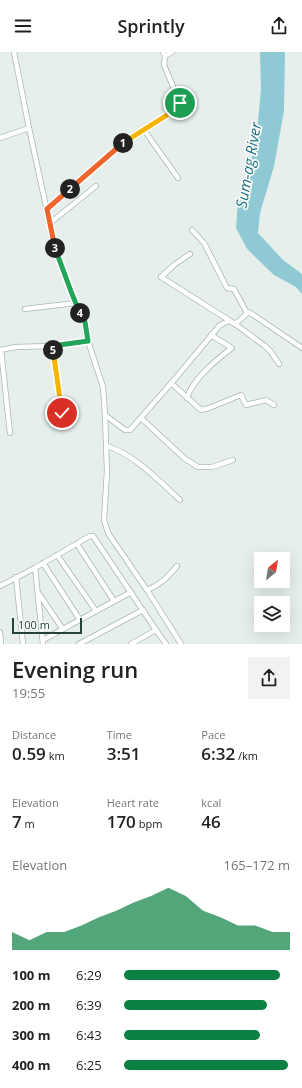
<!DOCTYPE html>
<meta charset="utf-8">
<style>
:root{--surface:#fff;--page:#f2f2f2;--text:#222;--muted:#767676;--accent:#0b8043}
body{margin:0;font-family:"Open Sans",sans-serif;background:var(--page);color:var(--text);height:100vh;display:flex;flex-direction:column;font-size:15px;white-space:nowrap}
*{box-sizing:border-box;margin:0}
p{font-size:13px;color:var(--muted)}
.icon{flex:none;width:22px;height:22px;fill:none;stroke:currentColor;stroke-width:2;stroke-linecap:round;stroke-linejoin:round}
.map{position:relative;height:592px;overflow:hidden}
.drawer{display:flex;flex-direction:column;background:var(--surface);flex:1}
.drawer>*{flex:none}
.needle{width:26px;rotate:30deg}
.fabs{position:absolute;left:254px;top:500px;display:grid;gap:8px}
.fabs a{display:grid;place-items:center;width:36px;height:36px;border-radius:0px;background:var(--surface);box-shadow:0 4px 16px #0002;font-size:20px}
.scale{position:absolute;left:12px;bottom:10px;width:70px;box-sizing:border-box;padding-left:4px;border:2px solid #24423a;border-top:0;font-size:11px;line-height:14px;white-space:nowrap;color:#24423a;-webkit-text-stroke:3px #f7fbf9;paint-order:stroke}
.pin{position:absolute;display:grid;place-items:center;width:34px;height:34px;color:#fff;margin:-17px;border:2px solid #fff;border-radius:50%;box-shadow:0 1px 4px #0007}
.km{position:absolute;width:20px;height:20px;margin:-10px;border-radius:50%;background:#222;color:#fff;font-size:11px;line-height:20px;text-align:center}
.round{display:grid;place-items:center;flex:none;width:42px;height:42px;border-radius:0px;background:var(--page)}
.overview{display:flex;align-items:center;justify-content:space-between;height:68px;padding:0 12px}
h1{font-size:22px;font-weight:600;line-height:30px}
.metrics{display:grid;grid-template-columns:repeat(3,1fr);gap:6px;height:68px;padding:4px 12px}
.metrics div{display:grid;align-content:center}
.metrics b{font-size:17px;font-weight:600}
.metrics small{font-size:11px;font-weight:400}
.metrics p{font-size:11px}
.chart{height:112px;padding:8px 12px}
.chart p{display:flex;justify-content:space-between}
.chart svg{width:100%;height:72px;margin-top:4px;fill:var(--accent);opacity:.7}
ul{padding:0 12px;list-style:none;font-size:13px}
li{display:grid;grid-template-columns:64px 48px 1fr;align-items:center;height:30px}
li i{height:10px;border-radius:5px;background:var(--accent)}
header{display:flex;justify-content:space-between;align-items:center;height:52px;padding:0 12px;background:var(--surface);font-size:18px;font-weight:600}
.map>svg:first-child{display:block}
.water{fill:#8ec9d4}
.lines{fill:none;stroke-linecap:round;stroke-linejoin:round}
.street-casing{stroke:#a8b8b2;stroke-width:6}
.street{stroke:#fff;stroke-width:4.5}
.split-1-casing{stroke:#fff;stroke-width:8}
.split-2-casing{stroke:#fff;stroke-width:8}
.split-3-casing{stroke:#fff;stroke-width:8}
.split-4-casing{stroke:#fff;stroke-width:8}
.split-5-casing{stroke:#fff;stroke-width:8}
.split-6-casing{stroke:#fff;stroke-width:8}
.split-1{stroke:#f5b400;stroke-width:5}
.split-2{stroke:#f0652b;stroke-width:5}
.split-3{stroke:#f0652b;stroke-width:5}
.split-4{stroke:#22a559;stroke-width:5}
.split-5{stroke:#22a559;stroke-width:5}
.split-6{stroke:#f5b400;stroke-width:5}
.labels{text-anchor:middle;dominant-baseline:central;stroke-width:3.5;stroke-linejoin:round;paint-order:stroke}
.water-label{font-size:15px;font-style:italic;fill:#1c6f80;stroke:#f7fbf9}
</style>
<header><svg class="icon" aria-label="menu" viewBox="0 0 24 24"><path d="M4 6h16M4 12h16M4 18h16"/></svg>Sprintly<svg class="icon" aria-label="share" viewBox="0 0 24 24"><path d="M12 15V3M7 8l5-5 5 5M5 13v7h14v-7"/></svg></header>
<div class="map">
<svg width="302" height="592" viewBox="0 0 302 592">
<rect width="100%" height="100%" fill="#e6efeb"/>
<path class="water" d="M 260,0 L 285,0 L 284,59 L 274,114 L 260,161 L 258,181 L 283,208 L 302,222 L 302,242 L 296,235 L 274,223 L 249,199 L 246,195 L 236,176 L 238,150 L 256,91 L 261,37 Z"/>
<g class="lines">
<g class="street-casing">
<g id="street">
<path d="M 165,4 L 172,0"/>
<path d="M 29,76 L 55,196 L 72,242 L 84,269 L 88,289 L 103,335 L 105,363 L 107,419 L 104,468 L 108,481 L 149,541 L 181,592"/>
<path d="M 144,78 L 178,126"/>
<path d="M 0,86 L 29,76 L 14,0"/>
<path d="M 47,157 L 114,98 L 128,87 L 178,56 L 180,51 L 164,13 L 165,4 L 163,0"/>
<path d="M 50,171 L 96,134"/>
<path d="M 192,178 L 204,191 L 227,236 L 234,237 L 247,261"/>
<path d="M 190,202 L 174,213 L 161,225 L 235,272 L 265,294 L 271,300 L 279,312"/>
<path d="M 25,257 L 76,251"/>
<path d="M 235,272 L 249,260 L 302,296"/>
<path d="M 52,294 L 62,361"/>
<path d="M 0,298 L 16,295 L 52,294 L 88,289"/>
<path d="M 1,298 L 10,381"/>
<path d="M 171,331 L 201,358 L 209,356 L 241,343 L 246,353 L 266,348 L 274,353"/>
<path d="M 187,346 C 192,328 217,307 232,296 L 211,283"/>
<path d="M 105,363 L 125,378 L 130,378 L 174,328 L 220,273 L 229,269"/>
<path d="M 141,366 L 184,406 L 198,415 L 212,415 L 233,408"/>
<path d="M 107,394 C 135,403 158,428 180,448"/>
<path d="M 77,492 L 114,549"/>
<path d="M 57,503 L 96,559"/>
<path d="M 43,511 L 80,568"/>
<path d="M 35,516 L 43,592"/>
<path d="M 16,525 L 23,592"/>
<path d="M 0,534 L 35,516 L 90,484 L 93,484 L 156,578 L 131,592"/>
<path d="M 147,538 C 160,533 168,525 177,514"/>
<path d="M 39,542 L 62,576"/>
<path d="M 156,578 L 166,592"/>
<path d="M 0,580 L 1,592"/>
<path d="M 43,588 L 131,540"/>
<path d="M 79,592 L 143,558"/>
</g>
</g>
<use href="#street" class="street"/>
</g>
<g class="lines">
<g class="split-1-casing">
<path id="split-1" d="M 123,91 L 178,56 L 180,51"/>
</g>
<g class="split-2-casing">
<path id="split-2" d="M 70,137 L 123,91"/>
</g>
<g class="split-3-casing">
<path id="split-3" d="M 55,196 L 47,157 L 70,137"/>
</g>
<g class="split-4-casing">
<path id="split-4" d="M 55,196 L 72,242 L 80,261"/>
</g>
<g class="split-5-casing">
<path id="split-5" d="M 53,298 L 52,294 L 88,289 L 85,270 L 80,261"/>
</g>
<g class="split-6-casing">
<path id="split-6" d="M 53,298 L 62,361"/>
</g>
<use href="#split-1" class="split-1"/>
<use href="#split-2" class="split-2"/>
<use href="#split-3" class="split-3"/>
<use href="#split-4" class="split-4"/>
<use href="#split-5" class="split-5"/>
<use href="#split-6" class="split-6"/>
</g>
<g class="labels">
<g class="water-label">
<text transform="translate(248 113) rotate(-80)">Sum-ag River</text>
</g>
</g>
</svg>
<div class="fabs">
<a><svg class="needle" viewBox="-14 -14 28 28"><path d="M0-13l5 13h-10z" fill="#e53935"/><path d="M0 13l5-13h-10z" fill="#767676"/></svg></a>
<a><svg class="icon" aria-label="layers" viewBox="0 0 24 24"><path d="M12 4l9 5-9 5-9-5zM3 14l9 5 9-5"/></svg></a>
</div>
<div class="scale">100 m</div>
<div class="pin" style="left:180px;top:51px;background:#1e9e55"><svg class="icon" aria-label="arrive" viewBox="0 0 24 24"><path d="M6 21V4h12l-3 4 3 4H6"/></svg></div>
<div class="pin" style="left:62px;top:361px;background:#d93025"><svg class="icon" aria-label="check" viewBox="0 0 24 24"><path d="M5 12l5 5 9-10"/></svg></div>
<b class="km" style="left:123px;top:91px">1</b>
<b class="km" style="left:70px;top:137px">2</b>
<b class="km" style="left:55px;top:196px">3</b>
<b class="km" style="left:80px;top:261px">4</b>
<b class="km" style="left:53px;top:298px">5</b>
</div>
<section class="drawer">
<div class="overview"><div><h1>Evening run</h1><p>19:55</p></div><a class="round"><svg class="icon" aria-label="share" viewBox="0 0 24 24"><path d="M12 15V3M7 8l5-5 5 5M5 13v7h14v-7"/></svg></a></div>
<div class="metrics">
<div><p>Distance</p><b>0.59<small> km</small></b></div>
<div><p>Time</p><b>3:51</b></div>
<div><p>Pace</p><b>6:32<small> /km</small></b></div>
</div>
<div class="metrics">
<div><p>Elevation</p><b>7<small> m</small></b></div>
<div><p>Heart rate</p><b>170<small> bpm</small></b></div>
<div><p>kcal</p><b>46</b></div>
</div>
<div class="chart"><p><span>Elevation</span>165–172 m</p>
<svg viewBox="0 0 160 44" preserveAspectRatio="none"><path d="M0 44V33L10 38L20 33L30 33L40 29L50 24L60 20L70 15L80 11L90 6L100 11L110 20L120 24L130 29L140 29L150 33L160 33V44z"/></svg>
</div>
<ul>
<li><b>100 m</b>6:29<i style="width:94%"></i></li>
<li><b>200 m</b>6:39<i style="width:86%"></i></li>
<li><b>300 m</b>6:43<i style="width:82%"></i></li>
<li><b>400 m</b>6:25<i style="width:99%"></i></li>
</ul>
</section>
